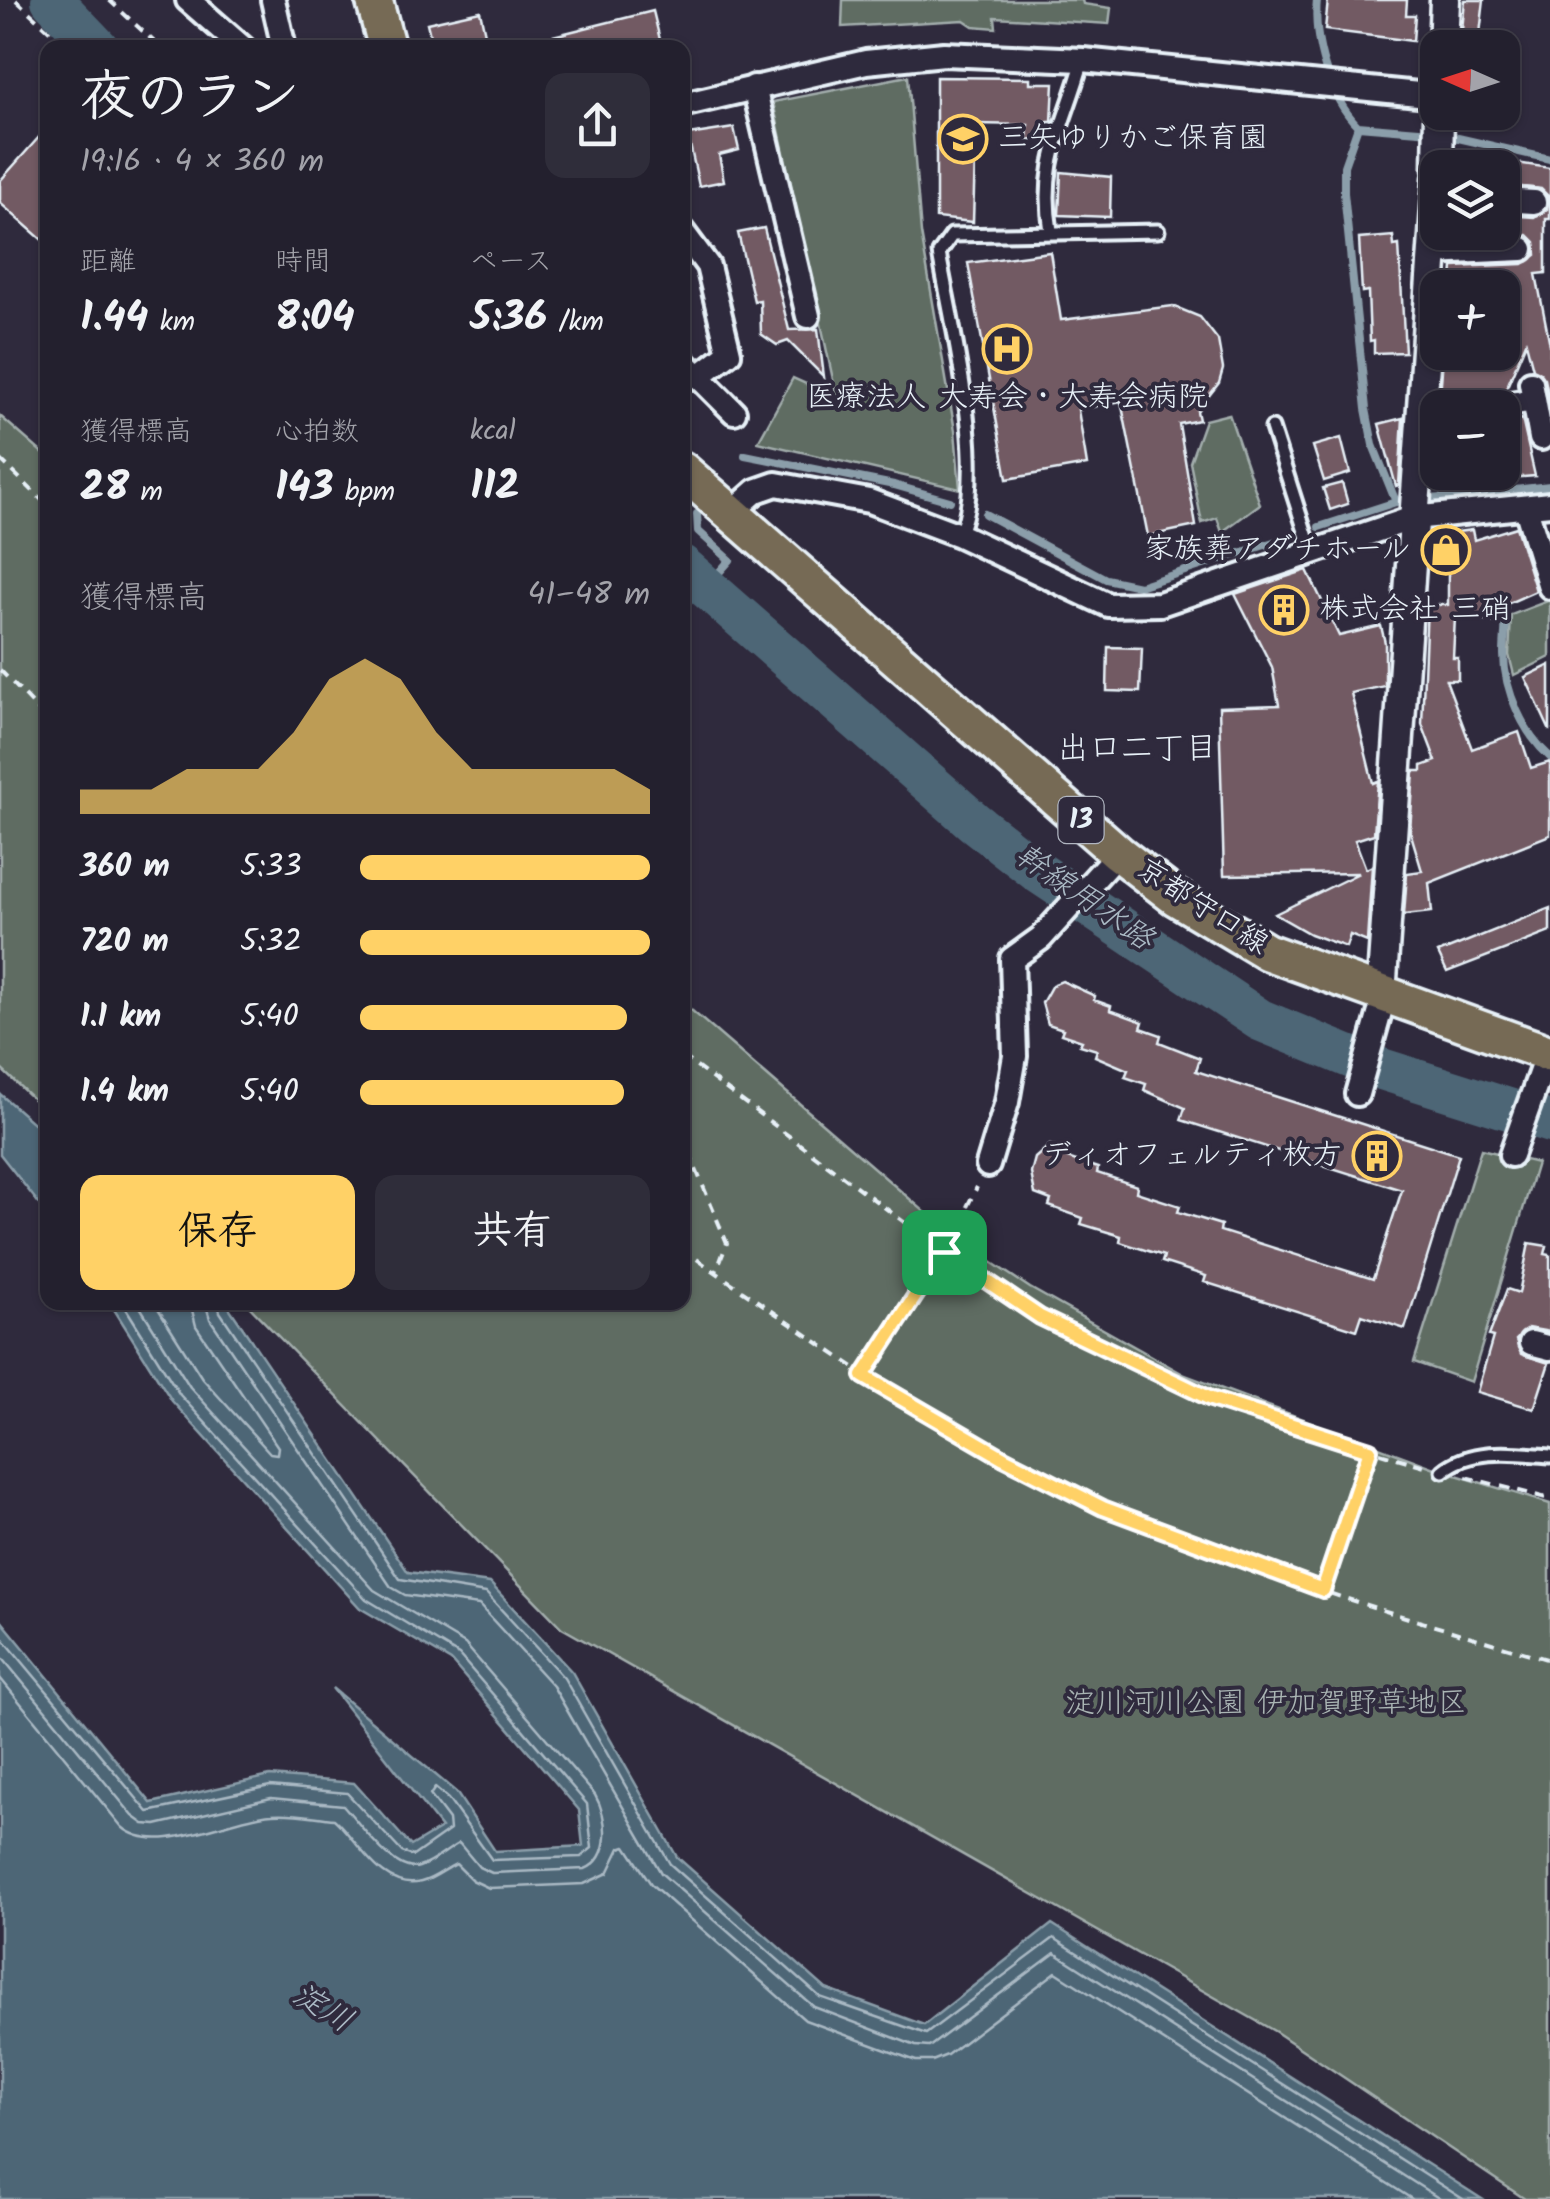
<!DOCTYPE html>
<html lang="ja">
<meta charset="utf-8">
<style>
:root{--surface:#23202e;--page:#2f2d3a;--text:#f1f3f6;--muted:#a3a3aa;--line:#403e4a;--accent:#ffd166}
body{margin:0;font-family:Kalam,"Klee One",sans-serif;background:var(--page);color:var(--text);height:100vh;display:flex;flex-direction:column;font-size:38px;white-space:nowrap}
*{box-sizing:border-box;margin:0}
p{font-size:32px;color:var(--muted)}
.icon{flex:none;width:55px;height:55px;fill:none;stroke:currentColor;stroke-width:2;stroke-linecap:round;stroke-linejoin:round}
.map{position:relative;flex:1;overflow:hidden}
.drawer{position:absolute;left:40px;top:40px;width:650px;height:1270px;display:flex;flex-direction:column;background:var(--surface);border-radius:20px;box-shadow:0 2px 8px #0004,0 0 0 2px var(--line)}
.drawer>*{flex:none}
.needle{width:65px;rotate:273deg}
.fabs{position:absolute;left:1420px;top:30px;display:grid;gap:20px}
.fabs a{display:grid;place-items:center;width:100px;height:100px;border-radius:20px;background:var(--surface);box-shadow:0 2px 8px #0004,0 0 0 2px var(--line);font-size:50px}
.pin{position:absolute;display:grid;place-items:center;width:85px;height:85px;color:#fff;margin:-42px;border-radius:20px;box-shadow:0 5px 15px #0006}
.round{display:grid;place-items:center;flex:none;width:105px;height:105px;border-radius:20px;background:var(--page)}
.summary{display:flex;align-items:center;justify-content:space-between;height:170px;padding:0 40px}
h1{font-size:55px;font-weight:600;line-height:75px}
.metrics{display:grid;grid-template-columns:repeat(3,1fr);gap:15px;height:170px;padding:10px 40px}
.metrics div{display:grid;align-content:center}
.metrics b{font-size:42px;font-weight:600}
.metrics small{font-size:28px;font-weight:400}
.metrics p{font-size:28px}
.chart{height:280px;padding:20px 40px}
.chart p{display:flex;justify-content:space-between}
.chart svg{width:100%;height:180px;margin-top:10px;fill:var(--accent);opacity:.7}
.button{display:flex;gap:20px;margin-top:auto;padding:20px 40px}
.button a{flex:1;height:115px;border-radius:20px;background:var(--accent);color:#111;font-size:40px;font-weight:600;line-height:115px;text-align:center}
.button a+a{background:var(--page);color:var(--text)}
ul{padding:0 40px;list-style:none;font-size:32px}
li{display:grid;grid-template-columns:160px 120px 1fr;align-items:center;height:75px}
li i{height:25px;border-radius:12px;background:var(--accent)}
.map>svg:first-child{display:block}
.green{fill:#5e6c62;stroke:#a3aead;stroke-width:2.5}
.water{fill:#4d6676;stroke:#8b9eaa;stroke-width:2.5}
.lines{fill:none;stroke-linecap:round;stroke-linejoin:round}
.shore{stroke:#aab9c4;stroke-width:2.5}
.stream{stroke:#8b9eaa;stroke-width:8}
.river{stroke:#4d6676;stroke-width:42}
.building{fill:#725a63;stroke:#e8f1f8;stroke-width:2.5}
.service-casing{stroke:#e8f1f8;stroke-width:19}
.minor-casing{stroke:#e8f1f8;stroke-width:30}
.tertiary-casing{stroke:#e8f1f8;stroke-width:35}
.primary-casing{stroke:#e8f1f8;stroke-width:42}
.path{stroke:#e8f1f8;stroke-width:4;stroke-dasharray:10 8;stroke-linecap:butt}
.service{stroke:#2f2a3d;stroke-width:11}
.minor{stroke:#2f2a3d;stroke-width:22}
.tertiary{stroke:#2f2a3d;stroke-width:28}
.primary{stroke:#766a54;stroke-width:35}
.route-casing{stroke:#fff;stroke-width:20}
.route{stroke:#ffd166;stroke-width:12}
.labels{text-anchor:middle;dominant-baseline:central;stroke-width:8;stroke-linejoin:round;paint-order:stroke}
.shield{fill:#2f2a3d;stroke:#b0b5c0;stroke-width:2.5}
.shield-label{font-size:28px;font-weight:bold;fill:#e8f1f8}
.poi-label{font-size:30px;fill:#e8f1f8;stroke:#2f2a3d;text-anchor:start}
.street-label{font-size:30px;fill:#e8f1f8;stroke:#2f2a3d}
.park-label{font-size:30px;fill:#aab5b4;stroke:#2f2a3d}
.neighbourhood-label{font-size:32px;fill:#e8f1f8;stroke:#2f2a3d}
.water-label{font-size:32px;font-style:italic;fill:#aab9c4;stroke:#2f2a3d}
</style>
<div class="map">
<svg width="1550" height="2199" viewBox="0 0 1550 2199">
<rect width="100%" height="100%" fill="#2f2a3d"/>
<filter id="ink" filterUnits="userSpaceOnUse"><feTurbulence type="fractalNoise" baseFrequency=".01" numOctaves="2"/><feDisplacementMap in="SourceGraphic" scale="20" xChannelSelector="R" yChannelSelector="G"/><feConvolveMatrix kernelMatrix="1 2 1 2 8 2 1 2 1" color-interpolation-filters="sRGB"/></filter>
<g filter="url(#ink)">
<g class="green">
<path d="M 843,0 L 1082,0 L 1083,4 L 1111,8 L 1109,24 L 995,17 L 996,28 L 973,26 L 964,20 L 842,27 Z"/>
<path d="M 908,76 L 921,233 L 955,431 L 960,489 L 758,442 L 793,378 L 837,398 L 773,102 Z"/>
<path d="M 1229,414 L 1260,504 L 1222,532 L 1217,518 L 1202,523 L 1190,462 L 1205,420 Z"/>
<path d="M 0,416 L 47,457 L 47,1112 L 0,1068 Z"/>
<path d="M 1550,600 L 1550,657 L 1514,675 L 1509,655 L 1511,615 Z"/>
<path d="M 683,1003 L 955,1238 L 1030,1288 L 1185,1375 L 1443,1471 L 1550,1504 L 1550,2199 L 1525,2199 L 1276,2032 L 562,1628 L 246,1303 L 682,1302 Z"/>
<path d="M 1481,1149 L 1537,1163 L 1471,1382 L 1414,1362 Z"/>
</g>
<g class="water">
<path d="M 0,1094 L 47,1135 L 47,1214 L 0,1154 Z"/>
<path d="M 110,1303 L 226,1303 L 408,1572 L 490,1583 L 572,1672 L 677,1857 L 826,1989 L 924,2025 L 1052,1924 L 1482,2199 L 0,2199 L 0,1619 L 151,1803 L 270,1776 L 354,1783 L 411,1846 L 441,1828 L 332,1688 L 456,1792 L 495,1851 L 583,1846 L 579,1810 L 451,1661 L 360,1608 L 172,1401 Z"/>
</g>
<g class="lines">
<g class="shore">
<path d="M 154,1302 L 202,1378 L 270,1453 L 277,1454 L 278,1447 L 196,1326 L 190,1302"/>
<path d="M 205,1302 L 210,1319 L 391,1587 L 405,1595 L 479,1605 L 553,1686 L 661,1873 L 814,2007 L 916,2046 L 929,2047 L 1055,1953 L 1440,2199"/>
<path d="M 218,1302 L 220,1312 L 400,1579 L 486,1593 L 564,1678 L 670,1864 L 820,1997 L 926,2034 L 1054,1938 L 1463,2199"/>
<path d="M 0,1635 L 148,1812 L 270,1786 L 347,1793 L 402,1852 L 413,1856 L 450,1830 L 449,1820 L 430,1795 L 435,1788 L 448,1799 L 492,1860 L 581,1857 L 592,1848 L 587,1804 L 459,1655 L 366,1599 L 180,1395 L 122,1302"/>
<path d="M 0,1655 L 133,1816 L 144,1824 L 156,1825 L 271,1798 L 343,1805 C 359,1822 394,1875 419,1867 C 433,1863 447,1850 459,1843 L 479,1867 L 492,1873 L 585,1869 C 612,1858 608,1817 595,1795 L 465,1644 L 374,1590 L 190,1387 L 137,1302"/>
<path d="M 0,1678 L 122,1827 C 157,1858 230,1817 272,1814 C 292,1812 314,1817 334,1819 C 358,1840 382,1892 421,1882 C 434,1879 445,1869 456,1864 L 472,1880 L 489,1888 L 584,1884 L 608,1873 L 620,1848 L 626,1846 L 651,1884 L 805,2020 L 916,2061 L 932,2061 L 947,2055 L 1056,1972 L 1412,2199"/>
</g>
<g class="stream">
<path d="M 1317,0 C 1313,41 1329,97 1358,126 L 1431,132"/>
<path d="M 1445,135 L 1550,159"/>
<path d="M 745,455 L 894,485 L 950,501"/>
<path d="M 1431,499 L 1550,486"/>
<path d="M 697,514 L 698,531 L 730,560 L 706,587"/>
<path d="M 985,514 L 1106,579 L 1139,586 L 1289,537"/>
<path d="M 1319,527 L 1396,502 L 1373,445 L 1366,409 L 1344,193 L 1344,166 L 1358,126"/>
<path d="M 1503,598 C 1508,618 1504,636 1504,655 C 1504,691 1524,734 1550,757"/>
</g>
<g class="river">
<path d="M 52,0 L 98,48"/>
<path d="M 682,566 L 974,822 L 1038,872 L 1260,1020 L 1372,1066 L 1550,1122"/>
</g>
</g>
<g class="building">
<path d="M 1328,0 L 1407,0 L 1406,15 L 1415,15 L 1413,41 L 1325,30 Z"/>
<path d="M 1465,0 L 1484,0 L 1479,42 L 1461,40 Z"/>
<path d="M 480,11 L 488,48 L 433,48 L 427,23 Z"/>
<path d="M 653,11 L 662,48 L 534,48 L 533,41 Z"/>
<path d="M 936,77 L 1030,78 L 1030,83 L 1054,83 L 1052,122 L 1047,122 L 1046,140 L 1027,140 L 1028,125 L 976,124 L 973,222 L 936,218 Z"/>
<path d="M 48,127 L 48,245 L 0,203 L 0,181 Z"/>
<path d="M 734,128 L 739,150 L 719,155 L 724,181 L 699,186 L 688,135 Z"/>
<path d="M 1502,161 L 1550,168 L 1550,219 L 1546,219 L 1546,273 L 1536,274 L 1550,345 L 1550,404 L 1545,379 L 1533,369 L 1526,342 L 1506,389 L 1440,395 L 1443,358 L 1502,352 L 1502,313 L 1509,312 L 1500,279 L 1452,280 L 1453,267 L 1523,264 L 1536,255 L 1535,242 L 1528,235 L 1454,237 L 1454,232 L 1502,232 L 1504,215 L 1534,217 L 1547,209 L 1548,196 L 1541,189 L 1502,185 Z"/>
<path d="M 1061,172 L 1111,177 L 1110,217 L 1059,215 Z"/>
<path d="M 764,228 L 789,330 L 818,329 L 824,377 L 788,341 L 777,345 L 761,334 L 760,300 L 754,301 L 738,233 Z"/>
<path d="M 1393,236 L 1394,246 L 1399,245 L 1405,352 L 1374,353 L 1374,340 L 1370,341 L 1368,291 L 1362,292 L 1359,239 Z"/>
<path d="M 1050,252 L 1061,320 L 1173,306 L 1200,317 L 1218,340 L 1223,369 L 1219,383 L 1197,411 L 1199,420 L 1179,424 L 1196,526 L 1148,536 L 1121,401 L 1078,410 L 1087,465 L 1007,479 L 968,263 Z"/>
<path d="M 1403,418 L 1399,485 L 1396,486 L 1379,424 Z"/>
<path d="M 1522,419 L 1535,476 L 1508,478 L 1502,422 Z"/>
<path d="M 1341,438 L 1350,473 L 1324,481 L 1313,446 Z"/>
<path d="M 1342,483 L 1348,504 L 1330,510 L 1323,488 Z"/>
<path d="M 1516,527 L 1536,591 L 1493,610 L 1493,622 L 1455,617 L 1453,658 L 1458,658 L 1458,680 L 1446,680 L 1472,749 L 1519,732 L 1531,768 L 1550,762 L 1550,835 L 1429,883 L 1432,912 L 1404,915 L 1407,873 L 1422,871 L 1410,831 L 1414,771 L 1422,771 L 1422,766 L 1436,761 L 1422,724 L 1427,605 L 1448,605 L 1448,565 L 1428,567 L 1430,543 L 1436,535 L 1472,530 L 1474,540 Z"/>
<path d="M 1307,570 L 1339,636 L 1381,626 L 1385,643 L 1385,686 L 1351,693 L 1373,783 L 1378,781 L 1374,834 L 1355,840 L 1366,869 L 1372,866 L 1367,942 L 1350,935 L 1346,947 L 1310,934 L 1275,914 L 1359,873 L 1224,875 L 1219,707 L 1279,705 L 1272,667 L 1235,594 Z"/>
<path d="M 1108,647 L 1142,648 L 1140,692 L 1107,691 Z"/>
<path d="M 1550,665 L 1550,731 L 1525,677 Z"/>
<path d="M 1550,908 L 1550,932 L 1447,972 L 1438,953 Z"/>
<path d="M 1062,981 L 1095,996 L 1094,1000 L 1111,1006 L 1110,1010 L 1143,1022 L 1141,1028 L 1161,1035 L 1159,1042 L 1200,1058 L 1196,1071 L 1459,1155 L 1405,1329 L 1362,1315 L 1357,1330 L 1204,1282 L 1206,1276 L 1162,1262 L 1164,1256 L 1120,1242 L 1121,1236 L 1081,1224 L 1083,1218 L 1049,1206 L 1051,1200 L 1035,1194 L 1031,1173 L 1035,1158 L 1050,1145 L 1066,1150 L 1064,1157 L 1098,1168 L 1097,1173 L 1137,1186 L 1136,1192 L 1180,1206 L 1178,1212 L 1221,1225 L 1220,1231 L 1373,1279 L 1402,1190 L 1181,1120 L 1185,1108 L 1144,1090 L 1146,1084 L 1125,1077 L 1128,1070 L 1095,1056 L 1097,1050 L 1080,1045 L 1082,1041 L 1061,1034 L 1063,1029 L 1048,1024 L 1042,1003 L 1052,985 Z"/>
<path d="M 1529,1243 L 1547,1246 L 1545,1254 L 1550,1255 L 1550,1332 L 1528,1328 L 1516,1340 L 1521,1354 L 1549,1363 L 1534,1409 L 1477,1392 L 1493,1337 L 1489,1336 L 1507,1289 L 1519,1293 Z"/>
</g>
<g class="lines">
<g class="service-casing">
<g id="service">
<path d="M 1051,231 C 1039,161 1065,125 1083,60"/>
<path d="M 1272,428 L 1312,553"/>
<path d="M 959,535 C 989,472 951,323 939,253 L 952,235 L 1158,231"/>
<path d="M 1443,1471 C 1472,1447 1514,1453 1550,1456"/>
</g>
</g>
<g class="minor-casing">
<g id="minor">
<path d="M 188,0 L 243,48"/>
<path d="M 273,0 L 284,48"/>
<path d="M 754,87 L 808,316"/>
<path d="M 682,105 L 866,62 L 944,54 L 1083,60 L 1438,96"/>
<path d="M 1502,200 L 1534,202"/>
<path d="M 682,231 L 708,266 L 729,353 L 698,377"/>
<path d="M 1431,253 L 1522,249"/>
<path d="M 682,360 L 734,412"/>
<path d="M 1531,383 L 1541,438"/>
<path d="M 1486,408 L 1534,400"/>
<path d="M 1526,508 L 1550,587"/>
<path d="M 729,515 L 756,491 L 776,484 L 869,501 L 959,535 L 1108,605 L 1160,604 L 1413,518 L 1550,504"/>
<path d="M 1357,1094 L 1381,1008 L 1381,994"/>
<path d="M 1511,1155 L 1547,1054"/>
<path d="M 988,1165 L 1007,1102 L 1015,1056 L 1012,959 L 1041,938 L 1118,853"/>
<path d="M 1531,1343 L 1550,1348"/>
</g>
</g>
<g class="tertiary-casing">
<g id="tertiary">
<path d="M 1443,48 L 1445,0"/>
<path d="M 1438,168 L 1439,112"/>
<path d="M 1381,994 L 1438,178"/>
</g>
</g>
<g class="primary-casing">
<g id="primary">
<path d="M 374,0 L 387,48"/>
<path d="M 682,470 L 1118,853 L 1175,897 L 1267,952 L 1550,1054"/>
</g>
</g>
<g class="path">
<path d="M 16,0 L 68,48"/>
<path d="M 109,0 L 161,48"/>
<path d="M 0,459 L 48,506"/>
<path d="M 0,670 L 48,720"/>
<path d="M 682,1056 L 944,1252 L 1040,1317 L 1211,1399 L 1256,1417 L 1428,1467"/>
<path d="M 682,1136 L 727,1243 L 716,1272"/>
<path d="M 682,1249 C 819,1342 951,1442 1103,1508 C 1247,1572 1400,1616 1550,1660"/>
<path d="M 863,1375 L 944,1252 L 977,1187"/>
<path d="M 1466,1477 L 1550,1499"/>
<path d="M 1323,1590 L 1370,1452"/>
</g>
<use href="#service" class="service"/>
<use href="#minor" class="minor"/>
<use href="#tertiary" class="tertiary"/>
<use href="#primary" class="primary"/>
</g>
</g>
<g class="lines" filter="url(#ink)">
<g class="route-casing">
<path id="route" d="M 944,1252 L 1040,1317 L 1211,1399 L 1370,1450 L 1323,1590 L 1103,1508 L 1004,1458 L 863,1376 Z"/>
</g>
<use href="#route" class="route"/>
</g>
<defs>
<g id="school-ring" transform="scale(2.5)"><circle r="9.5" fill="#2f2a3d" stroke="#ffd166" stroke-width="1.5"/><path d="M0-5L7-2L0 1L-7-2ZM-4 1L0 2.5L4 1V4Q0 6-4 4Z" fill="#ffd166"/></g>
<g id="hospital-ring" transform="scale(2.5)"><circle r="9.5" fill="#2f2a3d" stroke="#ffd166" stroke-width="1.5"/><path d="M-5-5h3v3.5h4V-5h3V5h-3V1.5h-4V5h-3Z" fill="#ffd166"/></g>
<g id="shop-ring" transform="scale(2.5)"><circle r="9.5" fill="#2f2a3d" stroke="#ffd166" stroke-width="1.5"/><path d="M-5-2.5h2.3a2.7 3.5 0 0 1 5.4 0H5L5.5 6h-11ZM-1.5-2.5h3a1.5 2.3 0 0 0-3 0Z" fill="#ffd166"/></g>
<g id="building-ring" transform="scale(2.5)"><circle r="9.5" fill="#2f2a3d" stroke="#ffd166" stroke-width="1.5"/><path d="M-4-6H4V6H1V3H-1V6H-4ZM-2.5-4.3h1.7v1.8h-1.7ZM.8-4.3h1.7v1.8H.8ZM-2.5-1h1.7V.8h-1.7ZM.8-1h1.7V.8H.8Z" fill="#ffd166"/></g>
</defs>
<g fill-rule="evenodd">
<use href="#school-ring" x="963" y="139"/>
<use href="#hospital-ring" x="1007" y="349"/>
<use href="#shop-ring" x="1446" y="550"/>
<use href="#building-ring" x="1284" y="610"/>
<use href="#building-ring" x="1377" y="1156"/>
</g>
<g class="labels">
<rect class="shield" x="1058.5" y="797" width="45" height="46" rx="8"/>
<g class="shield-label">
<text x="1081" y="820">13</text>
</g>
<g class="poi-label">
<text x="998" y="139">三矢ゆりかご保育園</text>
<text x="1007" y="398" text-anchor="middle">医療法人 大寿会・大寿会病院</text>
<text x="1411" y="550" text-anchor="end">家族葬アダチホール</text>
<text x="1319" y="610">株式会社 三硝</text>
<text x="1342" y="1156" text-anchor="end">ディオフェルティ枚方</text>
</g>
<g class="street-label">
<text transform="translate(1202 907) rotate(33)">京都守口線</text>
</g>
<g class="park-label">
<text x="1266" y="1704">淀川河川公園 伊加賀野草地区</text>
</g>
<g class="neighbourhood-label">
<text x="1137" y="749">出口二丁目</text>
</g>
<g class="water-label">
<text transform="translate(1084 898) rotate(35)">幹線用水路</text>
<text transform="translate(322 2009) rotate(31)">淀川</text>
</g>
</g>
</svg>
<div class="fabs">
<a><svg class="needle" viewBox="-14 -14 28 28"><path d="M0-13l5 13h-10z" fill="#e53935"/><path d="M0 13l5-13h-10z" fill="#a3a3aa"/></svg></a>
<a><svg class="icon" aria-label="layers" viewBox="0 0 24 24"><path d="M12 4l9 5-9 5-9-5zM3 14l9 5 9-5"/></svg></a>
<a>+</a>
<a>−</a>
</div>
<div class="pin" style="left:944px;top:1252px;background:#1e9e55"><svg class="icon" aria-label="arrive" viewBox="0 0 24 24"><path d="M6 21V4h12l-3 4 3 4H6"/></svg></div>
<section class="drawer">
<div class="summary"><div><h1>夜のラン</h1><p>19:16 · 4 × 360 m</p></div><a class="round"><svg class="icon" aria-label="share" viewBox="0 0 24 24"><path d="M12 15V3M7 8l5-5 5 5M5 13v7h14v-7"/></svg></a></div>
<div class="metrics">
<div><p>距離</p><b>1.44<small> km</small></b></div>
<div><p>時間</p><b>8:04</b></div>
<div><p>ペース</p><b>5:36<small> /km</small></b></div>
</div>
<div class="metrics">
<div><p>獲得標高</p><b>28<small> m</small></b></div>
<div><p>心拍数</p><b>143<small> bpm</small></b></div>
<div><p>kcal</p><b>112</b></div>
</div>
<div class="chart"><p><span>獲得標高</span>41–48 m</p>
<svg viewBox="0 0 160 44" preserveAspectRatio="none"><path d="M0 44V38L10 38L20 38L30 33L40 33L50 33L60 24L70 11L80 6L90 11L100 24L110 33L120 33L130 33L140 33L150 33L160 38V44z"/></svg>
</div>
<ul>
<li><b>360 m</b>5:33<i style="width:100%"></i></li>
<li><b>720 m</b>5:32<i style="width:100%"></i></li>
<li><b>1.1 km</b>5:40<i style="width:92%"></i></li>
<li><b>1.4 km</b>5:40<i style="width:91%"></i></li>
</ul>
<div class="button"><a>保存</a><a>共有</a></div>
</section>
</div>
